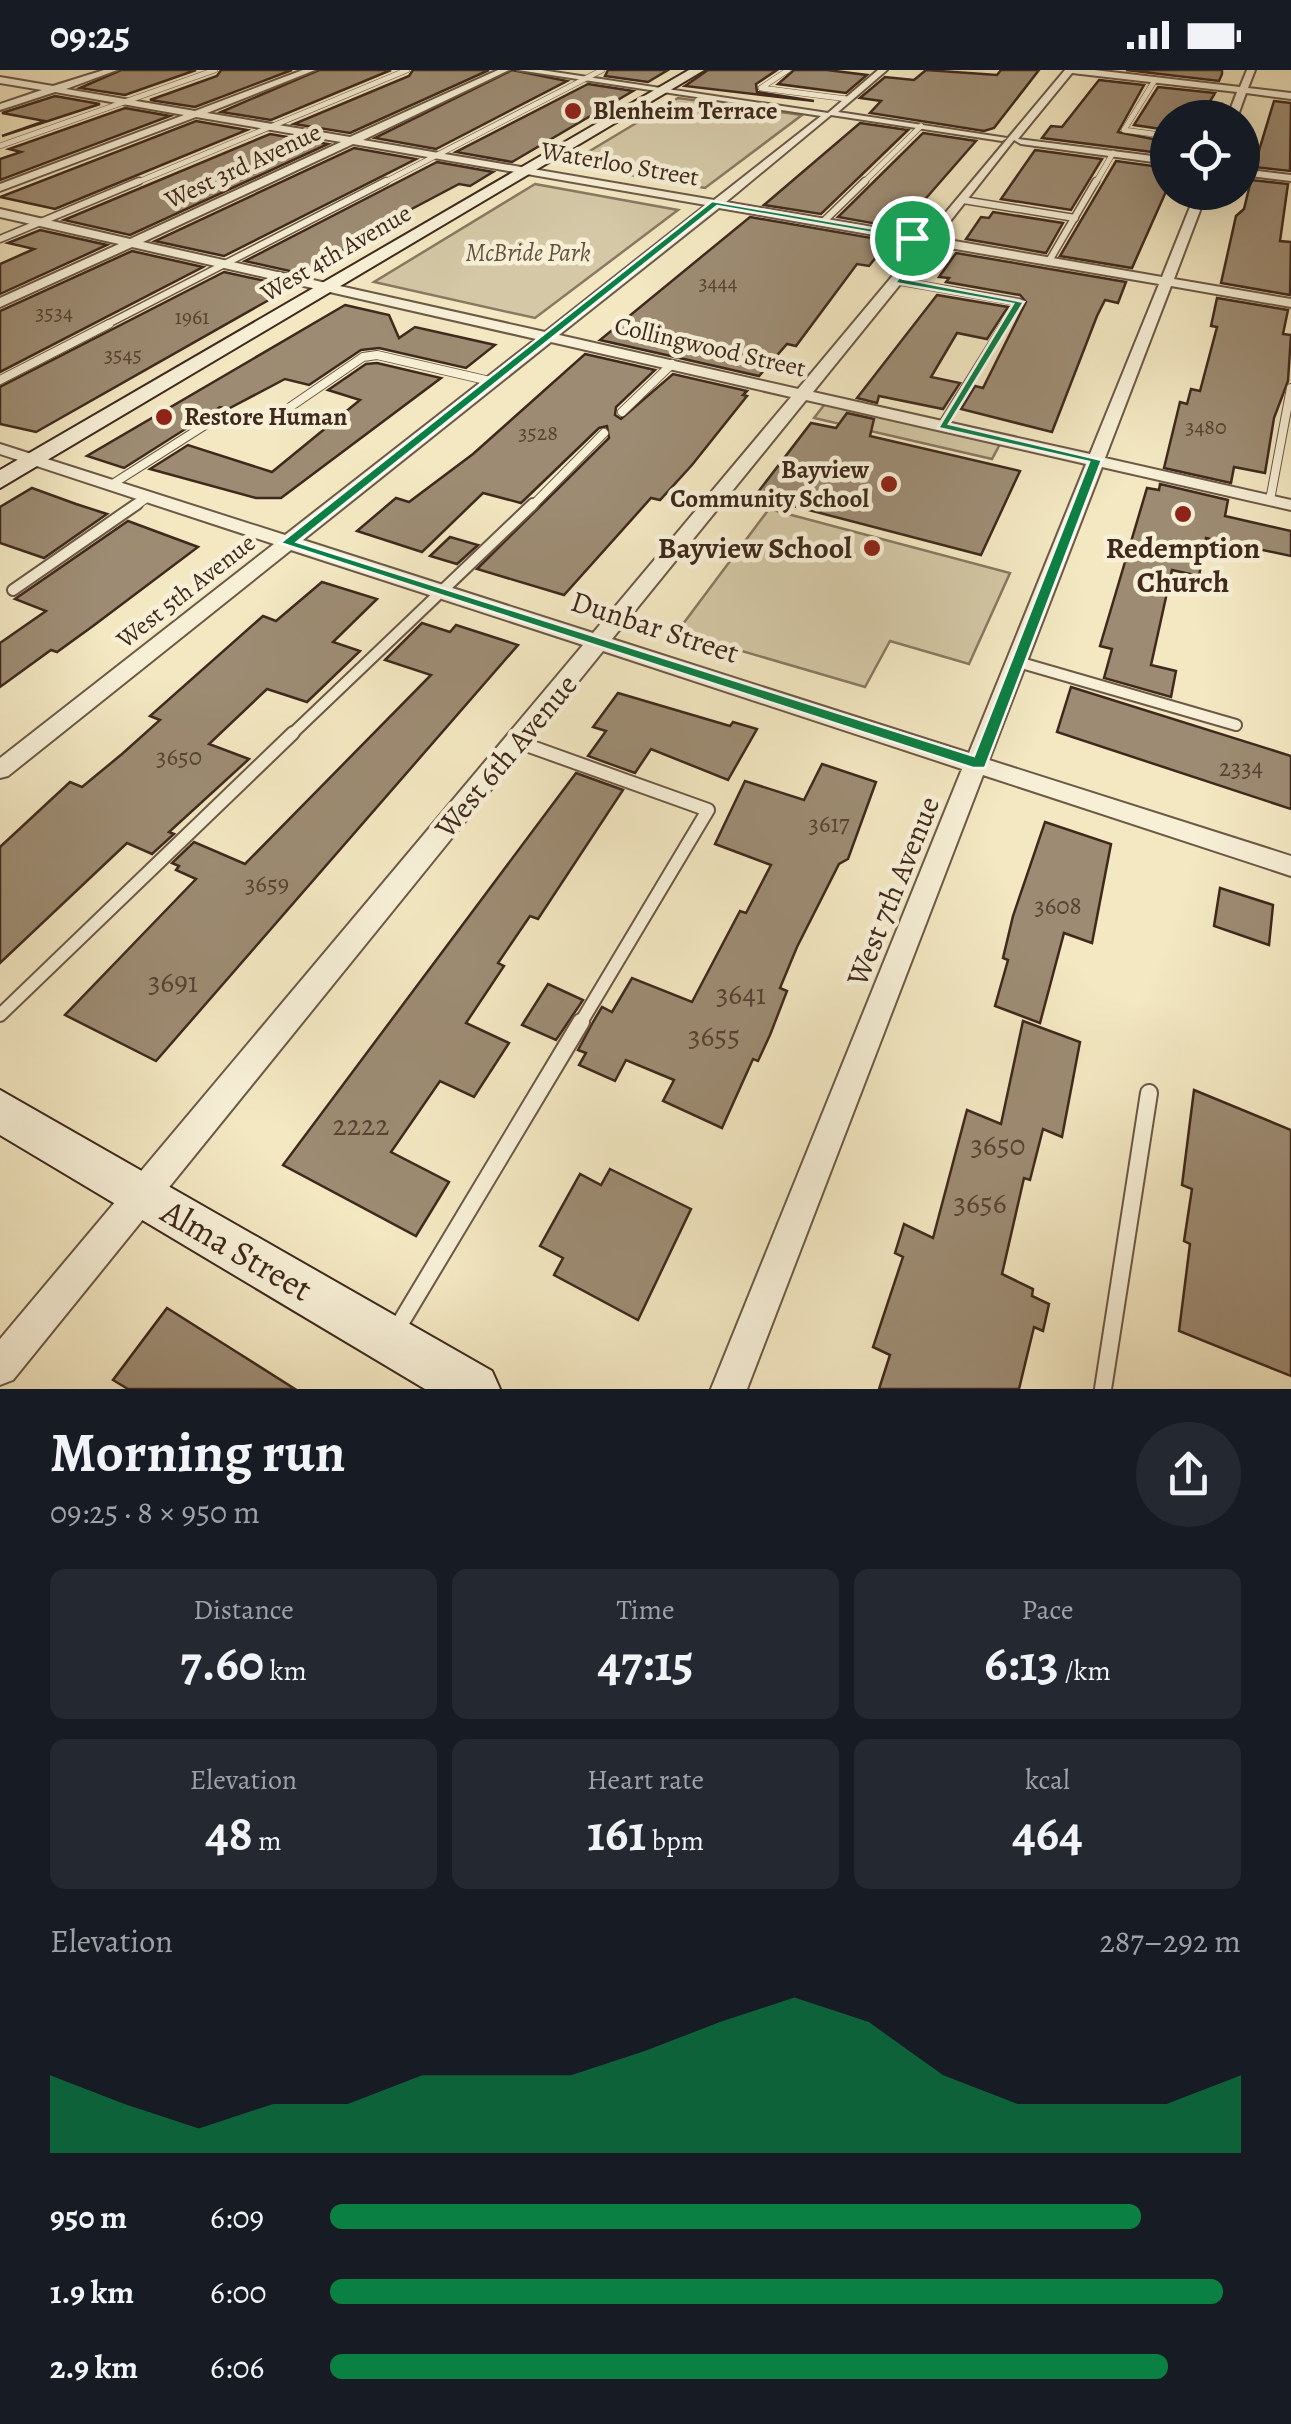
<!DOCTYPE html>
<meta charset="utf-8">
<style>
:root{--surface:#171b24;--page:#242831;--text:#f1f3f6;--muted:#9ea1a6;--accent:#0b8043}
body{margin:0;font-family:Alegreya,serif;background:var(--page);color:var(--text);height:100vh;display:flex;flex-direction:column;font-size:38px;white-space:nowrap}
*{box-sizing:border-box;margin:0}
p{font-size:32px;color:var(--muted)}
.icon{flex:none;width:55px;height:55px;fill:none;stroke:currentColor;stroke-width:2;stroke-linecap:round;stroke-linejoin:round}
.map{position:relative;height:1319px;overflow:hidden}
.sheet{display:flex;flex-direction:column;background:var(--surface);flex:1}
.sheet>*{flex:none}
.tools{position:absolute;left:1150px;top:30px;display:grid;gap:20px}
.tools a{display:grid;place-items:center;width:110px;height:110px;border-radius:50%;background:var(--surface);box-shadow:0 10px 40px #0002;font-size:50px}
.pin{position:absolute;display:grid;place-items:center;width:85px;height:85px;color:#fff;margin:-42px;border:5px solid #fff;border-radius:50%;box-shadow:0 2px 10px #0007}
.round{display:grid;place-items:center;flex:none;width:105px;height:105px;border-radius:52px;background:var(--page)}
.summary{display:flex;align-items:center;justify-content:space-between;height:170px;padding:0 50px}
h1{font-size:55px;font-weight:700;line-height:75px}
.stats{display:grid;grid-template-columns:repeat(3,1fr);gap:15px;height:170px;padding:10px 50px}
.stats div{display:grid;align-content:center;border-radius:15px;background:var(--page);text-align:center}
.stats b{font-size:50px;font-weight:700}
.stats small{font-size:28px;font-weight:400}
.stats p{font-size:28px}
.chart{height:280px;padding:20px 50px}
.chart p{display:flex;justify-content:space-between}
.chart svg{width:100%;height:180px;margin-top:10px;fill:var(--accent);opacity:.7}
ul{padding:0 50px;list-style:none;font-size:32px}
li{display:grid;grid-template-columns:160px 120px 1fr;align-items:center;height:75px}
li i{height:25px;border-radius:12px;background:var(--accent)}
.status{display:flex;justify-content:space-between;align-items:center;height:70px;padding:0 50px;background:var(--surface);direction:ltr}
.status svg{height:28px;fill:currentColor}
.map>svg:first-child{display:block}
.green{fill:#d4c8a6;stroke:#8a7862;stroke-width:2.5}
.building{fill:#9d8c73;stroke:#3f291d;stroke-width:2.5}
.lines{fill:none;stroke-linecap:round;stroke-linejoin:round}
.lane-far5-casing{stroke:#6c5946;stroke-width:6}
.lane-far4-casing{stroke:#6c5946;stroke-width:9}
.lane-far3-casing{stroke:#6c5946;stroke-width:10}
.lane-far2-casing{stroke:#6c5946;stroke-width:14}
.lane-far1-casing{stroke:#6c5946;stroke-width:16}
.lane-casing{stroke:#6c5946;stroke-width:20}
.street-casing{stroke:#6c5946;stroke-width:4}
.secondary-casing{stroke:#3f291d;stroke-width:4}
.lane-far5{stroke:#f7f0d7;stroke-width:5}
.lane-far4{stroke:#f7f0d7;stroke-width:6}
.lane-far3{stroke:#f7f0d7;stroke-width:8}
.lane-far2{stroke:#f7f0d7;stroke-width:10}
.lane-far1{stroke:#f7f0d7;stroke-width:12}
.lane{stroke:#f7f0d7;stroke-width:16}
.street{fill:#f7f0d7;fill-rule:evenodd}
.secondary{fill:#f7f0d7;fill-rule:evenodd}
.route{fill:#0b8043;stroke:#fff;stroke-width:2.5;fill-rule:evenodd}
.poi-dot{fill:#8f2418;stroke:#f7f0d7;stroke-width:4}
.labels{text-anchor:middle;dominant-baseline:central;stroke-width:9;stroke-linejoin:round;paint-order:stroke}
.far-number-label{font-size:22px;fill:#564232}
.far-poi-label{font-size:25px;font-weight:bold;fill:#3f291d;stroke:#f7f0d7;text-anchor:start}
.far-street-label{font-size:25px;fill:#3f291d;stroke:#f7f0d7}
.far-park-label{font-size:25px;font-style:italic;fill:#64513f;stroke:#f7f0d7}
.number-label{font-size:25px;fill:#564232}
.poi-label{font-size:30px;font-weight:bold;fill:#3f291d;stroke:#f7f0d7;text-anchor:end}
.street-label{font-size:30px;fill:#3f291d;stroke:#f7f0d7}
.near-number-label{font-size:30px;fill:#564232}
.near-street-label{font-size:35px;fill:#3f291d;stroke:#f7f0d7}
</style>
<div class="status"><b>09:25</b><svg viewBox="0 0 49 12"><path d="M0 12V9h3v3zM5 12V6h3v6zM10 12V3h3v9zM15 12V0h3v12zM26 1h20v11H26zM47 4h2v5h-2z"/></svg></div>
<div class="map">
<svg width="1291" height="1319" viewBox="0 0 1291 1319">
<rect width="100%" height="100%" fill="#f3e8c2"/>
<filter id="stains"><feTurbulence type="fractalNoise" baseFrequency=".002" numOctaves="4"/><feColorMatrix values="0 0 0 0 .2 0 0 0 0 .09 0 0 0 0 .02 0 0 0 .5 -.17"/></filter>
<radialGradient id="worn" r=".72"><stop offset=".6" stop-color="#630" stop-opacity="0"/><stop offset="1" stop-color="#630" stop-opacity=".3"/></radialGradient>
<g class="green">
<path d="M 678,28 L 802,45 L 705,118 L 568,94 Z"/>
<path d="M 535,114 L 678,140 L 535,248 L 374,212 Z"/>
<path d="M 825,334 L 1000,374 L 992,389 L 814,348 Z"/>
<path d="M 769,439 L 1010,503 L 969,594 L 890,571 L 865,617 L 677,562 Z"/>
</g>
<g class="building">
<path d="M 121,0 L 196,0 L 125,25 L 80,18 Z"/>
<path d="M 221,0 L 292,0 L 195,37 L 150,30 L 217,6 Z"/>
<path d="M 319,0 L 391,0 L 271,50 L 221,42 Z"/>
<path d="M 413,0 L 489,0 L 350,63 L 294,54 L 409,6 Z"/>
<path d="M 512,0 L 567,11 L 436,79 L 375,68 Z"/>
<path d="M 608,0 L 668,0 L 648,12 L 605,6 Z"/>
<path d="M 708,0 L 777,0 L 756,14 L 757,22 L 814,31 L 685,16 Z"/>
<path d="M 794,0 L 827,0 L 867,5 L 846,23 L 778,14 Z"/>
<path d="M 926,0 L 997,5 L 1001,0 L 1039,0 L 994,58 L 984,61 L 870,43 L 881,31 L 860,28 L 885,7 L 914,10 Z"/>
<path d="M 1126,0 L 1222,0 L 1222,4 L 1219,11 Z"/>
<path d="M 1099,10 L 1144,15 L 1118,62 L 1168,72 L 1168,84 L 1042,68 L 1051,56 L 1062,57 Z"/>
<path d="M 588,14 L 633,21 L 512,92 L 456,82 Z"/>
<path d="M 1158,17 L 1215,23 L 1200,48 L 1168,48 L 1168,60 L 1134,55 Z"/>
<path d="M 55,26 L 100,34 L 2,66 L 45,51 L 2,43 Z"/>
<path d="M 1274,31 L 1291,33 L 1290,101 L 1254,97 Z"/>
<path d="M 125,38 L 170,46 L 0,110 L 0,89 L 21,82 L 9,79 Z"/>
<path d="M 196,51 L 247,60 L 55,139 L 0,127 Z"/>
<path d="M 860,53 L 908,60 L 821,144 L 764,135 Z"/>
<path d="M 923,63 L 976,71 L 900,158 L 838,147 Z"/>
<path d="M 270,64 L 328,74 L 130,165 L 64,150 Z"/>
<path d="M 354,78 L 416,89 L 224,186 L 155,171 Z"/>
<path d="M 1035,80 L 1102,89 L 1071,140 L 1001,129 Z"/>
<path d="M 1116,91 L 1168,98 L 1168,117 L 1132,198 L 1060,186 Z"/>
<path d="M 437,92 L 493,102 L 470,116 L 459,114 L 406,142 L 303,204 L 245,191 Z"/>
<path d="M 1251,110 L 1288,114 L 1280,171 L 1291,172 L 1290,225 L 1221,213 L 1236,146 L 1244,139 Z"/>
<path d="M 993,142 L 1063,153 L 1046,183 L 966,169 L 981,147 L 989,148 Z"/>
<path d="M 750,147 L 889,171 L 869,196 L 857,194 L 796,276 L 787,274 L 759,306 L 600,270 Z"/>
<path d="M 40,160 L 107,175 L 0,224 L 0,194 L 34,179 L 8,173 Z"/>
<path d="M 132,181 L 203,197 L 0,302 L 0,241 Z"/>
<path d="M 956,183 L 1126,212 L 1118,233 L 1105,230 L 1097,246 L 1052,362 L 961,339 L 975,316 L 983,318 L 1026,232 L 1020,225 L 946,212 L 949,208 L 939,207 Z"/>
<path d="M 224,202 L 284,215 L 276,220 L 283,222 L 36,362 L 0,354 L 0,317 Z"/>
<path d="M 937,225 L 1008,237 L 987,269 L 957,263 L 931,307 L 960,313 L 943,339 L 879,326 L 877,333 L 857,328 Z"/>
<path d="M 1217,228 L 1288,240 L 1283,264 L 1291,265 L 1288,311 L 1274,348 L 1265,403 L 1234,397 L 1231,413 L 1164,398 L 1180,332 L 1187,334 L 1191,319 L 1200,321 L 1217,257 L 1211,256 Z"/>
<path d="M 345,235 L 389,245 L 399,268 L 415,257 L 495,275 L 466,298 L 379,278 L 361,280 L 309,315 L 285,309 L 228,339 L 220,337 L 124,398 L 87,386 Z"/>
<path d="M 585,284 L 655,300 L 616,337 L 615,345 L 621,349 L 673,304 L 747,321 L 743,325 L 747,326 L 692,395 L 660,430 L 651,428 L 564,525 L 477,499 L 609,368 L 607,356 L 599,358 L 521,433 L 483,423 L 422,482 L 357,461 L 396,428 L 409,432 L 473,384 Z"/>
<path d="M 377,293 L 441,308 L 281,428 L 256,428 L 150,399 L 188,375 L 272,402 L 360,330 L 328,320 L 366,294 Z"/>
<path d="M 847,343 L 874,349 L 870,366 L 1020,401 L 981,485 L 755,426 L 811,353 L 836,358 Z"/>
<path d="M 1160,414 L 1228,430 L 1225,446 L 1291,461 L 1291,486 L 1206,468 L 1199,506 L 1172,500 L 1151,595 L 1176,601 L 1171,627 L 1104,608 L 1112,579 L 1100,576 L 1147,418 L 1159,420 Z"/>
<path d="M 32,418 L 76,434 L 107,444 L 44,488 L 0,473 L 0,437 Z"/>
<path d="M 128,451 L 198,477 L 93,556 L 57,582 L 51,580 L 0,617 L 0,573 L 46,541 L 15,529 Z"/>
<path d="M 450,467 L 478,475 L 457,494 L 430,486 Z"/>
<path d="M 322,512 L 377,529 L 333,572 L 360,581 L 307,632 L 267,619 L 209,674 L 249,689 L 169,762 L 174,764 L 152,784 L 127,773 L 0,893 L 0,777 L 70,712 L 82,717 L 122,684 L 160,650 L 150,646 L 263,546 L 276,551 Z"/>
<path d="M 422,553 L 450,562 L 456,555 L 518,575 L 156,991 L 65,945 L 196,809 L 176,800 L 179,796 L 172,793 L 194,772 L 245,794 L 431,605 L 385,590 Z"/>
<path d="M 1071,617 L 1291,686 L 1291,739 L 1057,662 Z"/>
<path d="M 618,623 L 730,656 L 733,652 L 757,659 L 728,710 L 651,679 L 635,703 L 588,686 L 606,661 L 593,657 Z"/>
<path d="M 822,694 L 876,712 L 848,789 L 839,794 L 797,877 L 780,918 L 787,921 L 770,965 L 758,991 L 753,989 L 722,1058 L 663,1031 L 674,1010 L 626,990 L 615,1011 L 579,995 L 586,983 L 578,980 L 593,952 L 602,937 L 612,942 L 632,908 L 692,932 L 740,841 L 746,843 L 771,795 L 715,774 L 745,711 L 804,730 Z"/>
<path d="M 576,703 L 623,720 L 538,849 L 530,846 L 498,893 L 504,896 L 466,953 L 509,973 L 474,1027 L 440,1011 L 391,1082 L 449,1112 L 416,1166 L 283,1095 Z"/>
<path d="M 1045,752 L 1111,774 L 1092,873 L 1064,863 L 1040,953 L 995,936 L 1008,890 L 1003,888 L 1013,846 Z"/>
<path d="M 1220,818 L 1273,835 L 1269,875 L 1214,856 Z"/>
<path d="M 548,914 L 583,930 L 556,970 L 522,955 Z"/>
<path d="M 1023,951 L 1080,972 L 1062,1067 L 1043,1059 L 1030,1110 L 1024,1108 L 1002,1204 L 1033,1219 L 1032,1226 L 1049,1234 L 1043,1261 L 1034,1257 L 1019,1319 L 879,1319 L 890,1285 L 873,1277 L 903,1187 L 895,1183 L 904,1154 L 933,1168 L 967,1040 L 1001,1054 Z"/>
<path d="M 1194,1020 L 1291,1060 L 1291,1306 L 1179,1261 L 1190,1174 L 1184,1171 L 1192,1119 L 1182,1115 Z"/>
<path d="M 610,1099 L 691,1139 L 638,1250 L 554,1205 L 563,1188 L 540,1176 L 580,1104 L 601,1115 Z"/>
<path d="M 167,1238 L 235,1281 L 295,1319 L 128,1319 L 113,1310 Z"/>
</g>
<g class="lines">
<g class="lane-far5-casing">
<g id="lane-far5">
<path d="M 788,0 L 761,18 L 847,29"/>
<path d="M 1155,10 L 1124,60 L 1168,66"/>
<path d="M 0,76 L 215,0"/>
<path d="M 133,114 L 407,0"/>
<path d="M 381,114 L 602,0"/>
<path d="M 862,114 L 921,56"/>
<path d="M 1095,114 L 1113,83"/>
</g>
</g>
<g class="lane-far4-casing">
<g id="lane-far4">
<path d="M 963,130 L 1075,148"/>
<path d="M 823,152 L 865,111"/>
<path d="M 0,169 L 139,111"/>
<path d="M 1049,191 L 1096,111"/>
<path d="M 898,211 L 1019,232 L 1004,256"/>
<path d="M 104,256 L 386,111"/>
</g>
</g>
<g class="lane-far3-casing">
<g id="lane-far3">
<path d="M 0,310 L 109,254"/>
<path d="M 622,342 L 672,294"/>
<path d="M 277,346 L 363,287 L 377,285 L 490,311"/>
<path d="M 942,355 L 1005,254"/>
<path d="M 111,415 L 213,350"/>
<path d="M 1270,430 L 1291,318"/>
<path d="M 134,437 L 148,427"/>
<path d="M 531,437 L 604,363"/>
</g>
</g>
<g class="lane-far2-casing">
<g id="lane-far2">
<path d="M 13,520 L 137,434"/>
<path d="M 1018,592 L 1236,655"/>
<path d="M 291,665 L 533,434"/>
</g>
</g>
<g class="lane-far1-casing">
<g id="lane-far1">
<path d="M 518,672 L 708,740 L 580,954"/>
<path d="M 0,945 L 293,663"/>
</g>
</g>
<g class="lane-casing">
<g id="lane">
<path d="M 395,1262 L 581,952"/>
<path d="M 1103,1319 L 1149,1023"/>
</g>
</g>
<g class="street-casing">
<g id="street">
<path d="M 104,0 L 117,0 L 66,19 L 195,41 L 303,0 L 315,0 L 207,43 L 350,67 L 498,0 L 509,0 L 363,70 L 714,130 L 821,46 L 518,0 L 541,0 L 828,43 L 878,0 L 887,0 L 838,42 L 1007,68 L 1002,71 L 831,45 L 726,132 L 926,166 L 1065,0 L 1094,0 L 1240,17 L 1247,0 L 1255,0 L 1248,18 L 1291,23 L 1291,29 L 1246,23 L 1237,48 L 1227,48 L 1237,22 L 1072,3 L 1018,69 L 1168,88 L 1168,94 L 1021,74 L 1014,70 L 937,168 L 1162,207 L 1196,122 L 1207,122 L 1174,209 L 1291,229 L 1291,237 L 1171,216 L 1105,388 L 1291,430 L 1291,440 L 1102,397 L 989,690 L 1291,786 L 1291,806 L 983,705 L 747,1319 L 711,1319 L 962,699 L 603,581 L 13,1310 L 0,1315 L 0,1269 L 583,575 L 291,480 L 8,706 L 0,708 L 0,688 L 274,474 L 0,384 L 0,374 L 285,465 L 536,269 L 132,177 L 0,237 L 0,228 L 119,174 L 0,147 L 0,139 L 130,169 L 341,72 L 196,47 L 0,121 L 0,114 L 184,45 L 55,22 L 0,40 L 0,34 L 42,20 L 0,13 L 0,7 L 53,16 ZM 353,74 L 706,135 L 545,262 L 143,172 ZM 719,138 L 920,173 L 798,319 L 559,265 ZM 932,175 L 1159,214 L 1090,384 L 813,322 ZM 551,272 L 791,327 L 593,563 L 303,470 ZM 806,330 L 1086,394 L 969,683 L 612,569 Z"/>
<path d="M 1242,99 L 1291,105 L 1291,111 L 1242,105 Z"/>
</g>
</g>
<g class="secondary-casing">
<g id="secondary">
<path d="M 689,0 L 704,0 L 0,418 L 0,400 Z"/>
<path d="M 0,1020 L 492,1301 L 500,1319 L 425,1319 L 0,1065 Z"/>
</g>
</g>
<use href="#lane-far5" class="lane-far5"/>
<use href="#lane-far4" class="lane-far4"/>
<use href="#lane-far3" class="lane-far3"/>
<use href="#lane-far2" class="lane-far2"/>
<use href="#lane-far1" class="lane-far1"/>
<use href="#lane" class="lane"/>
<use href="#street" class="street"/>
<use href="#secondary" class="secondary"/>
</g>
<path class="route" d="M 712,131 L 933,169 L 904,209 L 1024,232 L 949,354 L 1102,390 L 985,698 L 973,698 L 280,473 ZM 717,136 L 924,172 L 895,213 L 1013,234 L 938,358 L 1089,392 L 974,686 L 297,472 Z"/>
<g class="poi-dot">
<circle cx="573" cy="41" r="10"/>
<circle cx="164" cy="347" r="10"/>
<circle cx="889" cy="414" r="10"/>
<circle cx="1183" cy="444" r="10"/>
<circle cx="872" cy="478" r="10"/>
</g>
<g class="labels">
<g class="far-number-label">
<text x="718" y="213">3444</text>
<text x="54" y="243">3534</text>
<text x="192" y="247">1961</text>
<text x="123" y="285">3545</text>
<text x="1206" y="357">3480</text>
<text x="538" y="363">3528</text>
</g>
<g class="far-poi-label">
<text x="593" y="41">Blenheim Terrace</text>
<text x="184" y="347">Restore Human</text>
<text x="869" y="400" text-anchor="end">Bayview<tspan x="869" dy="29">Community School</tspan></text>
</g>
<g class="far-street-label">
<text transform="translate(620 94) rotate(10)">Waterloo Street</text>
<text transform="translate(243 96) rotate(-25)">West 3rd Avenue</text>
<text transform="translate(336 183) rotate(-30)">West 4th Avenue</text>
<text transform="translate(710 277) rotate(13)">Collingwood Street</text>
<text transform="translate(186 521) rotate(-38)">West 5th Avenue</text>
</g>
<g class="far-park-label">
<text x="528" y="183">McBride Park</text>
</g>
<g class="number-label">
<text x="179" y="687">3650</text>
<text x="1241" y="698">2334</text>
<text x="829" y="754">3617</text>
<text x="267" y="814">3659</text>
<text x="1058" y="836">3608</text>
</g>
<g class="poi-label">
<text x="852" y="478">Bayview School</text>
<text x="1183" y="478" text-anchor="middle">Redemption<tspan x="1183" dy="34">Church</tspan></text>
</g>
<g class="street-label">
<text transform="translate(655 557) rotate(18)">Dunbar Street</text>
<text transform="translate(506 686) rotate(-50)">West 6th Avenue</text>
<text transform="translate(893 821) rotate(-68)">West 7th Avenue</text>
</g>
<g class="near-number-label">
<text x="173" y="912">3691</text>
<text x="741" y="924">3641</text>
<text x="714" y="966">3655</text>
<text x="361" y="1055">2222</text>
<text x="998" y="1075">3650</text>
<text x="980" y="1133">3656</text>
</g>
<g class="near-street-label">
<text transform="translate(237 1180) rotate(30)">Alma Street</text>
</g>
</g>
<rect width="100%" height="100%" filter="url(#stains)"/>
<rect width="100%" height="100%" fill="url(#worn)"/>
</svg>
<div class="tools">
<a><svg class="icon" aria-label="locate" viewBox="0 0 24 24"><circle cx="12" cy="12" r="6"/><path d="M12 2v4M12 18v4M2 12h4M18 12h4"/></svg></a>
</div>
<div class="pin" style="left:912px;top:168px;background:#1e9e55"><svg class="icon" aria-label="arrive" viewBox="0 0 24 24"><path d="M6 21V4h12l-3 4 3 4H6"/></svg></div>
</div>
<section class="sheet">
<div class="summary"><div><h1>Morning run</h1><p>09:25 · 8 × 950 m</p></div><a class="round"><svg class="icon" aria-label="share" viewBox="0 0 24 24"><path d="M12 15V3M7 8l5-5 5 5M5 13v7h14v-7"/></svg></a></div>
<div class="stats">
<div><p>Distance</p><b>7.60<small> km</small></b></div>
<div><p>Time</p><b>47:15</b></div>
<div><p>Pace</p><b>6:13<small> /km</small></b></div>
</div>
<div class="stats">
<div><p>Elevation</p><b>48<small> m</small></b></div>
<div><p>Heart rate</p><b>161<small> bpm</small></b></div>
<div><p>kcal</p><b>464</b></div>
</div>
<div class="chart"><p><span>Elevation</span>287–292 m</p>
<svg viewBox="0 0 160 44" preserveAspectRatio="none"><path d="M0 44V25L10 32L20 38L30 32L40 32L50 25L60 25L70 25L80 19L90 12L100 6L110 12L120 25L130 32L140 32L150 32L160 25V44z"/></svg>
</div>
<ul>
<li><b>950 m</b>6:09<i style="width:89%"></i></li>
<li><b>1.9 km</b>6:00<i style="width:98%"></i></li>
<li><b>2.9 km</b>6:06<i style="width:92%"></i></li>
</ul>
</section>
